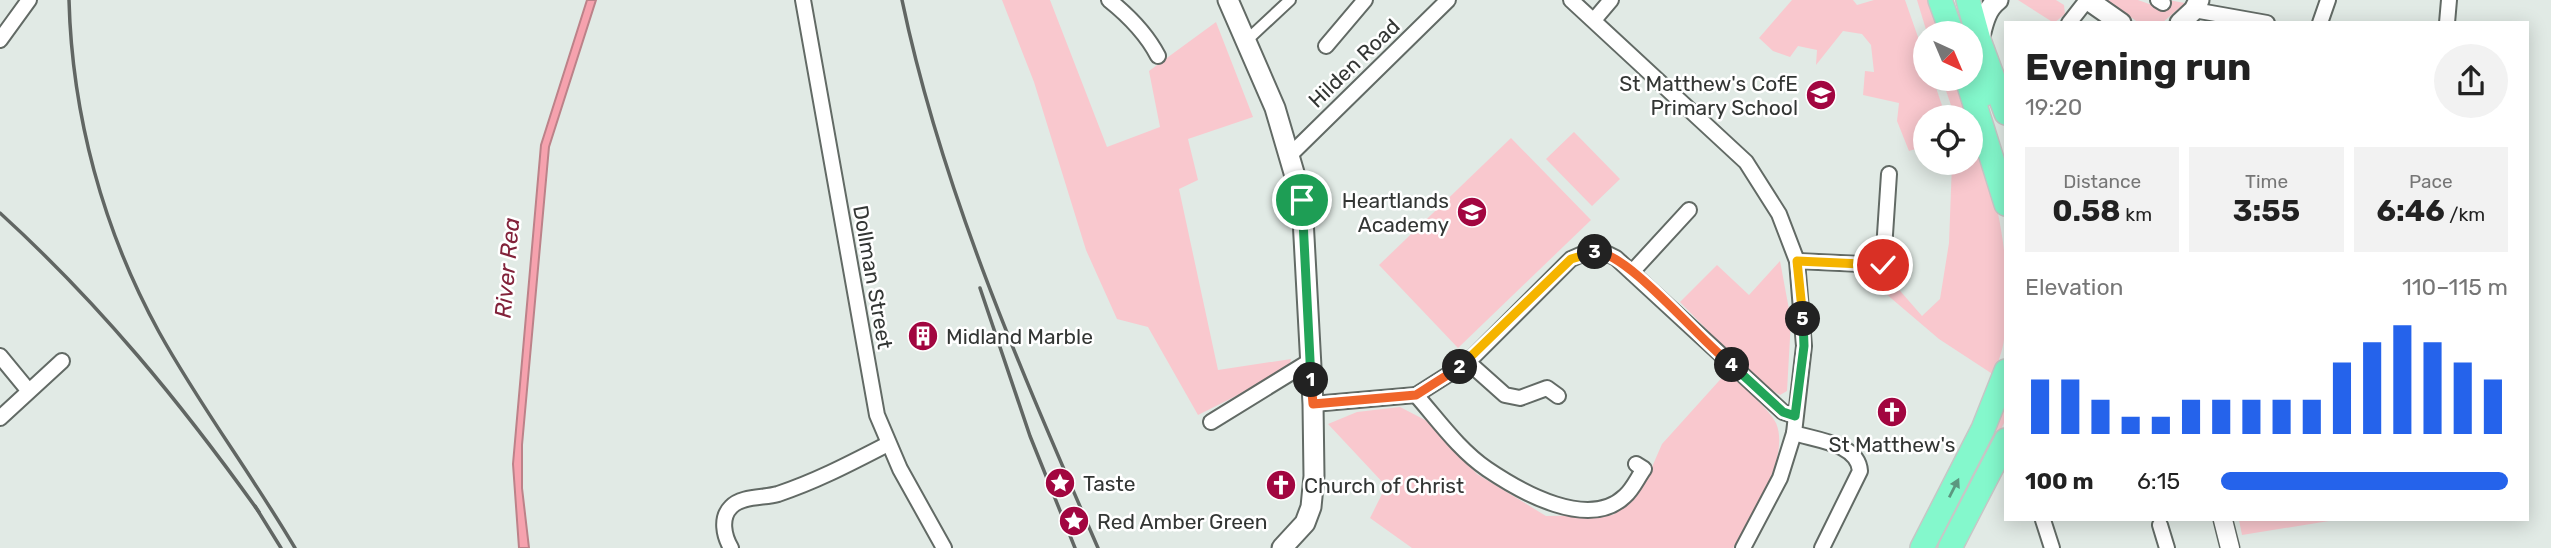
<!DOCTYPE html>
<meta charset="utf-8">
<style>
:root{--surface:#fff;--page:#f2f2f2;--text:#222;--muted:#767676;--accent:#2563eb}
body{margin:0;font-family:Rubik,sans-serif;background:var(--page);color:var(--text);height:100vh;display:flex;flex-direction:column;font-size:26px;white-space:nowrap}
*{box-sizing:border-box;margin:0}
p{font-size:23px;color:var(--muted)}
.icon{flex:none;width:38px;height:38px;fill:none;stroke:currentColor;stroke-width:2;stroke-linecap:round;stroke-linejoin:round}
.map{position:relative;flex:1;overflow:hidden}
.side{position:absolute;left:2004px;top:21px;width:525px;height:500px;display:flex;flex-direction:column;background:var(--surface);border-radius:0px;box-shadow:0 4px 18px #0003}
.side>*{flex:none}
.needle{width:46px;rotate:136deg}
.fabs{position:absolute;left:1913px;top:21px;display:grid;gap:14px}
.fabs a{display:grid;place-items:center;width:70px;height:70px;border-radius:50%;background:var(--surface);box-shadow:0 4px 18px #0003;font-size:35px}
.pin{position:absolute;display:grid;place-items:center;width:60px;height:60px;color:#fff;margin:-30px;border:4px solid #fff;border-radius:50%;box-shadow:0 2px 7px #0007}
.km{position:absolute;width:35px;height:35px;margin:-18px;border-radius:50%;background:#222;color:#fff;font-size:19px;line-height:35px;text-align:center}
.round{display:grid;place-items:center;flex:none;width:74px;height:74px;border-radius:37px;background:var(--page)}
.summary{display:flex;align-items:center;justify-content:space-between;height:119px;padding:0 21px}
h1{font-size:38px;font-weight:700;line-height:52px}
.metrics{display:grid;grid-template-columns:repeat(3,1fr);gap:10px;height:119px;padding:7px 21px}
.metrics div{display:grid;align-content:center;border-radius:0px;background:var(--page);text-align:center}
.metrics b{font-size:30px;font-weight:700}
.metrics small{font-size:19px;font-weight:400}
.metrics p{font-size:19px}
.chart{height:196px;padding:14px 21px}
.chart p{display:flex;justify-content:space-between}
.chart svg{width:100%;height:126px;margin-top:7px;stroke:var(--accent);stroke-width:6}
ul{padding:0 21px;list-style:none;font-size:23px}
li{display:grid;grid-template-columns:112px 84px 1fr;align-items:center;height:52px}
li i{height:18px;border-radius:9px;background:var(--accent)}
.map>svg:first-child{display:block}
.green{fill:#f9c8ce}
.water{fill:#f6a2ae;stroke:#bc8289;stroke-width:2}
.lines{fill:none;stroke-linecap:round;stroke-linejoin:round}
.pedestrian-casing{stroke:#626a65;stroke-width:14}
.minor-casing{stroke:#626a65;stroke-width:18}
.tertiary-casing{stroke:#626a65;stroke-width:21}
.secondary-casing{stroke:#626a65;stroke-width:23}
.primary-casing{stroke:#c6c7c6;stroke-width:26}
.pedestrian{stroke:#fff;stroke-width:10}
.minor{stroke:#fff;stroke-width:14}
.tertiary{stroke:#fff;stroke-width:18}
.secondary{stroke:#fff;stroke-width:19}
.primary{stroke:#84f8cc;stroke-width:23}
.rail{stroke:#616663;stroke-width:3.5}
.oneway{fill:#5c9780}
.split-1-casing{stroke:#fff;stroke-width:14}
.split-2-casing{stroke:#fff;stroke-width:14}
.split-3-casing{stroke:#fff;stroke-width:14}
.split-4-casing{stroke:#fff;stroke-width:14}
.split-5-casing{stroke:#fff;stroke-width:14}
.split-6-casing{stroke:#fff;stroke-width:14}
.split-1{stroke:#22a559;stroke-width:9}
.split-2{stroke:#f0652b;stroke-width:9}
.split-3{stroke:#f5b400;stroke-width:9}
.split-4{stroke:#f0652b;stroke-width:9}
.split-5{stroke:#22a559;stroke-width:9}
.split-6{stroke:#f5b400;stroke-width:9}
.labels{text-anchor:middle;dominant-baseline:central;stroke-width:5;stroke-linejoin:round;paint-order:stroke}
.street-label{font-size:21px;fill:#333634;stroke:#fff}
.poi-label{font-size:21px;fill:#333634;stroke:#fff;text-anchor:start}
.water-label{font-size:23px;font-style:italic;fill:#82223a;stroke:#fff}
</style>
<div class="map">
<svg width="2551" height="548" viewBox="0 0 2551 548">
<rect width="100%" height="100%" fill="#e1eae5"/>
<g class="green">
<path d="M 1002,0 L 1050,0 L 1107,147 L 1160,127 L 1149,71 L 1216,22 L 1253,117 L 1188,139 L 1198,180 L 1179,189 L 1218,370 L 1291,359 L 1290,364 L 1238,395 L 1198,415 L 1148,327 L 1117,319 L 1086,250 L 1034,82 Z"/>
<path d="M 1792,0 L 1853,0 L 1857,5 L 1874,0 L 1905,0 L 1925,57 L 1925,79 L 1933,79 L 1946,117 L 1925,117 L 1925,146 L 1909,151 L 1897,121 L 1899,103 L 1863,95 L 1865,71 L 1874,72 L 1871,45 L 1862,34 L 1843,31 L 1816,65 L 1817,50 L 1798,46 L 1790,57 L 1773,51 L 1759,38 Z"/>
<path d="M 1917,0 L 1929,0 L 1940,33 L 1927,33 Z"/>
<path d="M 2018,0 L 2056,0 L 2064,5 L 2065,14 L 2054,23 Z"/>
<path d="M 2107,0 L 2138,0 L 2163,9 L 2168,0 L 2185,3 L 2162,23 L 2139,23 Z"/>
<path d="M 1942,79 L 1956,79 L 1970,117 L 1955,117 Z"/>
<path d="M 1971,119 C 1996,190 2014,262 2004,339 C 2003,351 1997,363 1994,375 L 1939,339 L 1878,287 L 1888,277 L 1922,316 L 1940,299 L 1949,243 L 1952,163 L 1970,163 Z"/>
<path d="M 1574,132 L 1620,179 L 1592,206 L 1546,159 Z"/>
<path d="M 1511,138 L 1591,220 L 1458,348 L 1379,265 Z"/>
<path d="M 1780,261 L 1791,320 L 1787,391 L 1780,395 L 1759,383 L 1680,302 L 1717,265 L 1749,295 Z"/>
<path d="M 1727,372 C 1739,383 1770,410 1776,423 C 1791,458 1750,518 1733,548 L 1412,548 L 1370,518 L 1386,486 L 1328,424 L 1357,412 L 1400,407 L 1427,421 L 1477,474 L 1546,516 L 1613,515 L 1645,483 L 1662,444 Z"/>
<path d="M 2005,387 L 2005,421 L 1941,548 L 1928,548 Z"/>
<path d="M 2239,520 L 2335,520 L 2242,535 Z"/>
</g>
<path class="water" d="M 587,0 L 596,0 L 549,147 L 522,445 L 522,488 L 529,548 L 519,548 L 513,464 L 541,145 Z"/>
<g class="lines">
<g class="pedestrian-casing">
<path id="pedestrian" d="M 1246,41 L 1290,0"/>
</g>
<g class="minor-casing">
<g id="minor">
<path d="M 803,0 L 877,415 L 900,469 L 944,548"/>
<path d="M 1109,0 C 1129,16 1146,33 1158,56"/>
<path d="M 1571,0 L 1746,162 L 1779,214 L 1797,261 L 1804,346 L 1794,433 L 1780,478 L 1743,548"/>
<path d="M 2158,0 L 2163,3"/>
<path d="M 2194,10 L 2267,23"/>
<path d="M 1594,20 L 1611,0"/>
<path d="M 2069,23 L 2087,0"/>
<path d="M 2320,23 L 2328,0"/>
<path d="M 2447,23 L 2449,0"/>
<path d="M 0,40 L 29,0"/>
<path d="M 1326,46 L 1365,0"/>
<path d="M 1289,156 L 1448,0"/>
<path d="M 1797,261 L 1883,265 L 1889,174"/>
<path d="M 1632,272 L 1689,210"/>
<path d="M 0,356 L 28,390"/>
<path d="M 1468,362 L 1505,395 L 1520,398 L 1547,388 L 1558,396"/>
<path d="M 1416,395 C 1438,420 1459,450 1487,469 C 1521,492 1589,531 1625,496 C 1633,489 1638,477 1644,469 L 1636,464"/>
<path d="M 1313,404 L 1416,395 L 1468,362 L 1571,259 L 1587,252 L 1602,251 L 1616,258 L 1783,412 L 1795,416"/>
<path d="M 0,418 L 62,361"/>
<path d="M 1211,422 L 1310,361"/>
<path d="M 1794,433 C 1815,440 1858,443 1860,471 L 1822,548"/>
<path d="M 2043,520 L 2052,548"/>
<path d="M 2160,525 L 2167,548"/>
<path d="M 731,548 C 724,536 720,518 731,507 C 741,496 764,498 778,494 C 817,481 851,463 888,444"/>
</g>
</g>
<g class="tertiary-casing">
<path id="tertiary" d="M 2223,520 L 2230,548"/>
</g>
<g class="secondary-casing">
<g id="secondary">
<path d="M 1228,0 L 1275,108 L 1302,200 L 1313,404 L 1314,476 L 1311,507 L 1305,523 L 1282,548"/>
<path d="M 2088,0 L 2121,23"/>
<path d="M 2180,23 L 2194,10 L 2199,0"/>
<path d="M 1979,40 C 1983,25 1985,10 1998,0"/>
</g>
</g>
<g class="primary-casing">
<g id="primary">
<path d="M 1940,0 L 1952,33"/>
<path d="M 1968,0 L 1979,40 L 2006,113"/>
<path d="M 1970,48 L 1985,94"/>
<path d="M 1967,79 L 2006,204"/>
<path d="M 1922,548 L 1983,429 L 2006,371"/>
<path d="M 1950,548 L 2006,440"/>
</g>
</g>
<use href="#pedestrian" class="pedestrian"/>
<use href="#minor" class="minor"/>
<use href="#tertiary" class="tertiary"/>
<use href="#secondary" class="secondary"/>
<use href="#primary" class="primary"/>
<g class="rail">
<path d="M 69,0 C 72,115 103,230 159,332 C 200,406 252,475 295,548"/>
<path d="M 902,0 C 942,191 1021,370 1098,548"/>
<path d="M 0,213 C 100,304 181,403 259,512"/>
<path d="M 980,288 L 1030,436 L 1075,548"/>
<path d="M 255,506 L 281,548"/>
</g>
</g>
<defs><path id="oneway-solid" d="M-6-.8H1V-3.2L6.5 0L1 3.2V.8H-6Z" transform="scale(1.75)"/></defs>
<use class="oneway" href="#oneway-solid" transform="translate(1954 488) rotate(-63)"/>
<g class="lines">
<g class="split-1-casing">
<path id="split-1" d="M 1302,200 L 1311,380"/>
</g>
<g class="split-2-casing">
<path id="split-2" d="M 1311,380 L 1313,404 L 1416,395 L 1460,367"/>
</g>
<g class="split-3-casing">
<path id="split-3" d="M 1460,367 L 1571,259 L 1595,252"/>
</g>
<g class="split-4-casing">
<path id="split-4" d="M 1595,252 C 1626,250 1703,344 1732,365"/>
</g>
<g class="split-5-casing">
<path id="split-5" d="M 1732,365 L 1783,412 L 1795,416 L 1804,346 L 1803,319"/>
</g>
<g class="split-6-casing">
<path id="split-6" d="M 1803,319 L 1797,261 L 1883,265"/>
</g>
<use href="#split-1" class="split-1"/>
<use href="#split-2" class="split-2"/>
<use href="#split-3" class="split-3"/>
<use href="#split-4" class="split-4"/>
<use href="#split-5" class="split-5"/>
<use href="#split-6" class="split-6"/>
</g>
<defs>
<g id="school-disc" transform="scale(1.575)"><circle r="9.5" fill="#a20640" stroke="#fff"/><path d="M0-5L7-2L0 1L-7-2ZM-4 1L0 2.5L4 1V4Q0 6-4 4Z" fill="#fff"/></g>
<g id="building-disc" transform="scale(1.575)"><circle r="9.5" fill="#a20640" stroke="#fff"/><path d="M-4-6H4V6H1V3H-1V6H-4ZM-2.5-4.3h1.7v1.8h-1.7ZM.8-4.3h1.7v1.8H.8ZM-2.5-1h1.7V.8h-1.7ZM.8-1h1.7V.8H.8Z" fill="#fff"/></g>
<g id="church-disc" transform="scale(1.575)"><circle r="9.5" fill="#a20640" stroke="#fff"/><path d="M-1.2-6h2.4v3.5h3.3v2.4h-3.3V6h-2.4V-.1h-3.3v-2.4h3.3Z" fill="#fff"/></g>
<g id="sight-disc" transform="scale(1.575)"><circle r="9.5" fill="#a20640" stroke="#fff"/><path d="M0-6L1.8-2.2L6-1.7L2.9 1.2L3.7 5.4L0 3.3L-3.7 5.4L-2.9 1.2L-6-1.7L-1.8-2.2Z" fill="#fff"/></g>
</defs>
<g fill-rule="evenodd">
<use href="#school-disc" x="1821" y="95"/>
<use href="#school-disc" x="1472" y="212"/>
<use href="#building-disc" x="923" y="336"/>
<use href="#church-disc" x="1892" y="412"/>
<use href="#sight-disc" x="1060" y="483"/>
<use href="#church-disc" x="1281" y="485"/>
<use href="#sight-disc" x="1074" y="521"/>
</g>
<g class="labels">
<g class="street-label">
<text transform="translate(1354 63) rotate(-44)">Hilden Road</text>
<text transform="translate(873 277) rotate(80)">Dollman Street</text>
</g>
<g class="poi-label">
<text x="1798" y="83" text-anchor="end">St Matthew's CofE<tspan x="1798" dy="24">Primary School</tspan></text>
<text x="1449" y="200" text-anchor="end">Heartlands<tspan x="1449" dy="24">Academy</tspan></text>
<text x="946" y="336">Midland Marble</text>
<text x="1892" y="444" text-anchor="middle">St Matthew's</text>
<text x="1083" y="483">Taste</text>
<text x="1304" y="485">Church of Christ</text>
<text x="1097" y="521">Red Amber Green</text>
</g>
<g class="water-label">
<text transform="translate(507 268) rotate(-85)">River Rea</text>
</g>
</g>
</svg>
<div class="fabs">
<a><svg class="needle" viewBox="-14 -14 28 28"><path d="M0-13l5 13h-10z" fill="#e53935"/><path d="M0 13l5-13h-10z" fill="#767676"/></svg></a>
<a><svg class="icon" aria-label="locate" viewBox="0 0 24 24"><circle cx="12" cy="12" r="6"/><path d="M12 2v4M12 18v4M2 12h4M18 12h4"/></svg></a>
</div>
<div class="pin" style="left:1302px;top:200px;background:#1e9e55"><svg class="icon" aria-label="arrive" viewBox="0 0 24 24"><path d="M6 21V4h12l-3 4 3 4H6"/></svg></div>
<div class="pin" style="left:1883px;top:265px;background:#d93025"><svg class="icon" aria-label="check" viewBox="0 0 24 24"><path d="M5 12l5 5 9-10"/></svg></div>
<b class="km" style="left:1311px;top:380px">1</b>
<b class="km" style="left:1460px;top:367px">2</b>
<b class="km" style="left:1595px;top:252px">3</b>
<b class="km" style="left:1732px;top:365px">4</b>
<b class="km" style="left:1803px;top:319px">5</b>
<section class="side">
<div class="summary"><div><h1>Evening run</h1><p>19:20</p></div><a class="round"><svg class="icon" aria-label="share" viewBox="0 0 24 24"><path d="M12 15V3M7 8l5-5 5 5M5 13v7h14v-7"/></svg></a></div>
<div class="metrics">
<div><p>Distance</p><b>0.58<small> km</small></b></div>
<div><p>Time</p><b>3:55</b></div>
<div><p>Pace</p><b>6:46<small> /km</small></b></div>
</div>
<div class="chart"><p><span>Elevation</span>110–115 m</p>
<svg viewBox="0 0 160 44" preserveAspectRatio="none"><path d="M5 44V25M15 44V25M25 44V32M35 44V38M45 44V38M55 44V32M65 44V32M75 44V32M85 44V32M95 44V32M105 44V19M115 44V12M125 44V6M135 44V12M145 44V19M155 44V25"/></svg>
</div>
<ul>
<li><b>100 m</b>6:15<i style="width:100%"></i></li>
</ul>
</section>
</div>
